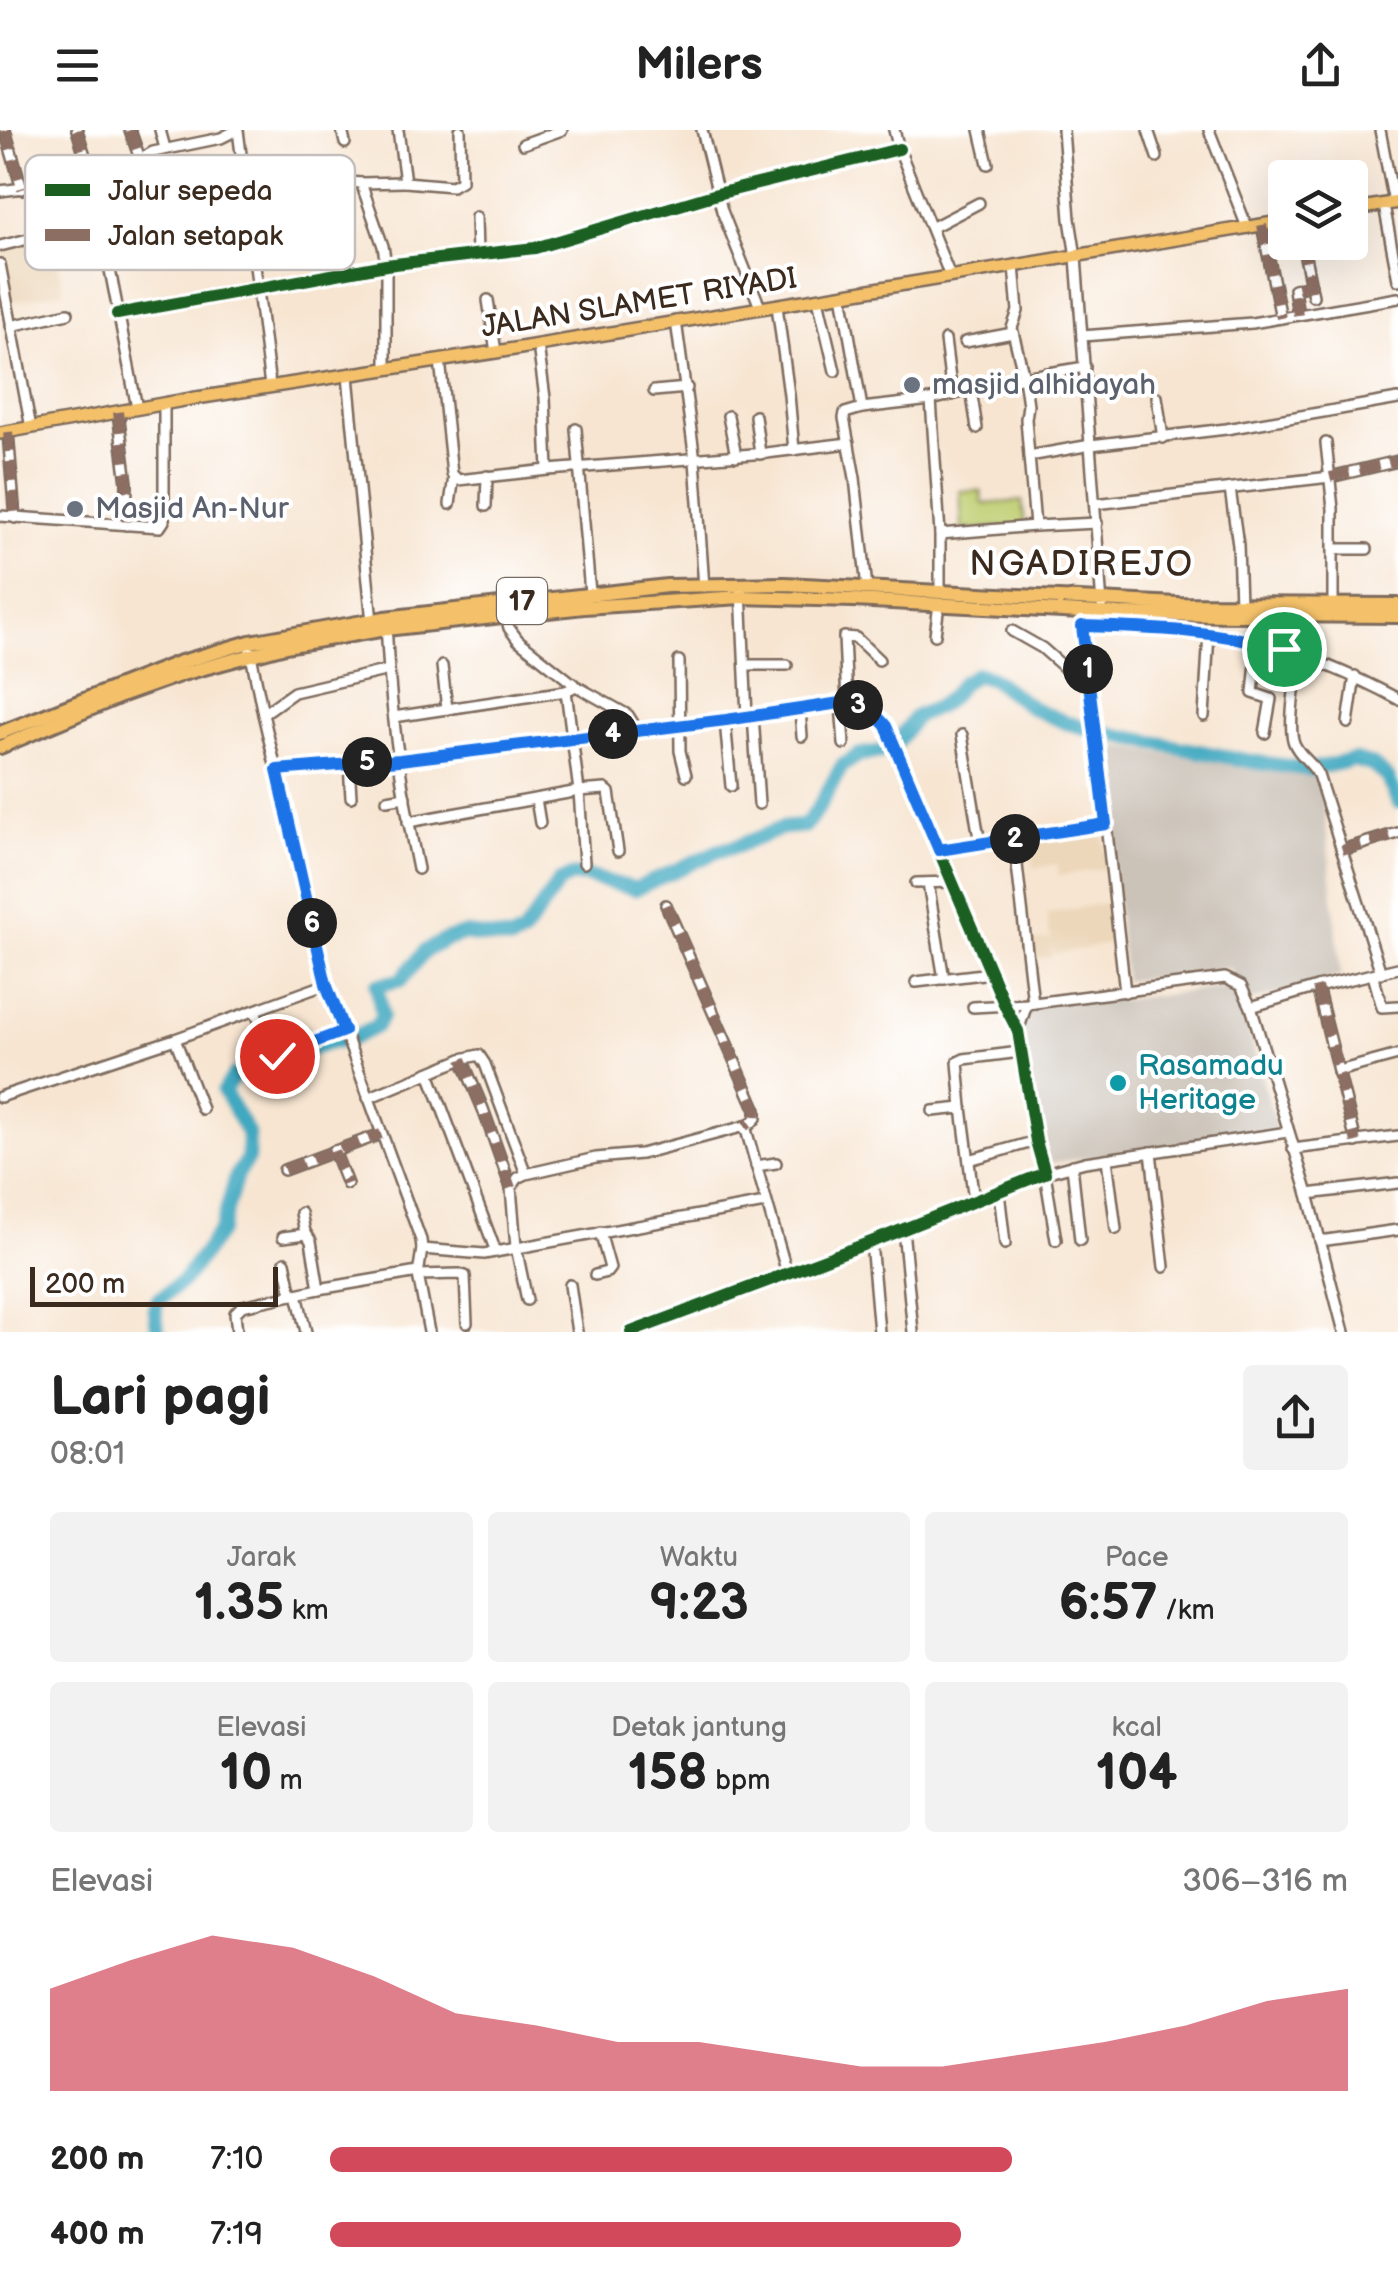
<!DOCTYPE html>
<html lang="id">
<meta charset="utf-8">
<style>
:root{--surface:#fff;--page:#f2f2f2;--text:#222;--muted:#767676;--accent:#d1495b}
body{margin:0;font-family:"Balsamiq Sans",sans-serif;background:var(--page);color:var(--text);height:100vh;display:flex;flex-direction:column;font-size:38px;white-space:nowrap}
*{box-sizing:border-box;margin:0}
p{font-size:32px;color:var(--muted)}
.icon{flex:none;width:55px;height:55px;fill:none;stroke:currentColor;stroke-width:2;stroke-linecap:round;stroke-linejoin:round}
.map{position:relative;height:1202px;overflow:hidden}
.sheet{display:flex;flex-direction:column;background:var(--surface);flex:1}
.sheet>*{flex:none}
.buttons{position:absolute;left:1268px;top:30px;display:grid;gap:20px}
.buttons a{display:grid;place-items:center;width:100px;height:100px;border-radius:10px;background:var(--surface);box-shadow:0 10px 40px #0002;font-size:50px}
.scale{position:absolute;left:30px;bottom:25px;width:248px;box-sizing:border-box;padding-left:10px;border:5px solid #3b2a1e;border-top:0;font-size:28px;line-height:35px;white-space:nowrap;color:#3b2a1e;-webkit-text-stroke:8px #fff;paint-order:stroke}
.pin{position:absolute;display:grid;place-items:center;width:85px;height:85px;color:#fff;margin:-42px;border:5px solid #fff;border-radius:50%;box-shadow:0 2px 10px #0007}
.km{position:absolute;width:50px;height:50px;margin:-25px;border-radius:50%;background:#222;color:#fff;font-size:28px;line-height:50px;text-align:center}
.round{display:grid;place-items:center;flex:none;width:105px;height:105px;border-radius:10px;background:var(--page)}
.headline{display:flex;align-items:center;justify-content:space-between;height:170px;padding:0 50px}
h1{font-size:55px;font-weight:600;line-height:75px}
.figures{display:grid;grid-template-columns:repeat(3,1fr);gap:15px;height:170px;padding:10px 50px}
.figures div{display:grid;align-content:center;border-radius:10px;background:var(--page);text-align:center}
.figures b{font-size:50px;font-weight:600}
.figures small{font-size:28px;font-weight:400}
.figures p{font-size:28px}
.chart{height:280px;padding:20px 50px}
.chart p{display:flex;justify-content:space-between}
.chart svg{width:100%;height:180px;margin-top:10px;fill:var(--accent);opacity:.7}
ul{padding:0 50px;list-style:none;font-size:32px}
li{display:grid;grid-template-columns:160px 120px 1fr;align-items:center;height:75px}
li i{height:25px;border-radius:12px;background:var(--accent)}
header{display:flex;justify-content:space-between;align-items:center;height:130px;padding:0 50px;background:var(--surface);font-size:45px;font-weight:600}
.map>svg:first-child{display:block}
.built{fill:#ecd7ba}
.industrial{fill:#cbc2b8}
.green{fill:#bfce71;stroke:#7d7c48;stroke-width:2.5}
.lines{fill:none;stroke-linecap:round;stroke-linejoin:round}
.river{stroke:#40a8c0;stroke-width:15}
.minor-casing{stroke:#7d6b5d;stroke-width:14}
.major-casing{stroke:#7d6b5d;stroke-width:16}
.highway-casing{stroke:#7d6b5d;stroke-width:18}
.minor{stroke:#fff;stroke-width:9}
.major{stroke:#f4c16a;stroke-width:11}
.highway{stroke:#f4c16a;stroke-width:12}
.quiet{stroke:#8d6e63;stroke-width:10;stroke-dasharray:20 10;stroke-linecap:butt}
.cycleway-casing{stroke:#fff;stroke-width:19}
.cycleway{stroke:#1b5e20;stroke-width:12}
.route-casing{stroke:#fff;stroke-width:20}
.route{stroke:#1a73e8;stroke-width:12}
.worship-dot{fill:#6b7280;stroke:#fff;stroke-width:4}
.culture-dot{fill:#0f9aa8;stroke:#fff;stroke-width:4}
.labels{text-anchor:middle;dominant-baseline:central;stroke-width:8;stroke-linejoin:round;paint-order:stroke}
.shield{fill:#fff;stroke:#766a62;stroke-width:2.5}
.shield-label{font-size:28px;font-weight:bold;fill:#3b2a1e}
.street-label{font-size:30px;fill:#3b2a1e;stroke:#fff}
.worship-label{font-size:30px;fill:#5b616d;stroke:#fff;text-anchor:start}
.culture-label{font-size:30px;fill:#0d838f;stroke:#fff;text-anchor:start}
.quarter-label{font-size:35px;letter-spacing:2.5px;fill:#3b2a1e;stroke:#fff}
.key{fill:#fff;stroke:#c4bfbc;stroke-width:2.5}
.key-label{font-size:28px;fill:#3b2a1e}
</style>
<header><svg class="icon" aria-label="menu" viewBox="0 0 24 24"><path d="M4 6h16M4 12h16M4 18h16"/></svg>Milers<svg class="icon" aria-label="share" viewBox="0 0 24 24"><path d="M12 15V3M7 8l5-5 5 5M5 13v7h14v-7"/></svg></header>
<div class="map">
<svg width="1398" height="1202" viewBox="0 0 1398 1202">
<rect width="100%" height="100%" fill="#fff"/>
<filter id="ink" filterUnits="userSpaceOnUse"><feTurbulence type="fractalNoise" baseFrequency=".01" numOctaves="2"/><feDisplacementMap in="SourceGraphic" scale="20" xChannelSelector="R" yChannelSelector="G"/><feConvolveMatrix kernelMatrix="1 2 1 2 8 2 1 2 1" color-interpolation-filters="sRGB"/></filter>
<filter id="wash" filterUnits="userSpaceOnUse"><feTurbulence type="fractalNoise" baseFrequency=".0048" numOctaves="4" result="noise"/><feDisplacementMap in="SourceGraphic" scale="40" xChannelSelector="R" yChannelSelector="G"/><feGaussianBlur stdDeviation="2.25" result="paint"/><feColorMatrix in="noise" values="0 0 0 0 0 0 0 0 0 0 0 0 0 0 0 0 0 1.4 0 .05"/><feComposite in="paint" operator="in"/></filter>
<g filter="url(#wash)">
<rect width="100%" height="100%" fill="#f7e5d1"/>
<g class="built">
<path d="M 52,105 L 64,161 L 13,172 L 1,116 Z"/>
<path d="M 1102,702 L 1108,738 L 1059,746 L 1057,734 L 1034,738 L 1031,712 Z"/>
<path d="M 1106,773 L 1113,813 L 1054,824 L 1051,813 L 1052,827 L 1034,829 L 1032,811 L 1051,809 L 1046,784 Z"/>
</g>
<g class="industrial">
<path d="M 1101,614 L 1321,646 L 1341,846 L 1252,871 L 1229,838 L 1125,851 Z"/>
<path d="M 1227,857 L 1239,870 L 1277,999 L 1045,1034 L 1018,896 L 1030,876 L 1118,864 L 1121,870 Z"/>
</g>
<path class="green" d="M 960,361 L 981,361 L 983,374 L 1022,371 L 1025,396 L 962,400 Z"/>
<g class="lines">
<path class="river" d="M 158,1202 L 155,1178 L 158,1170 L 183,1151 L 221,1100 L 237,1044 L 248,1028 L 248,1004 L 224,961 L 234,946 L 278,932 L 329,912 L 351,909 L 376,896 L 382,886 L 377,855 L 401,850 L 425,821 L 445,810 L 465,804 L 511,810 L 523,804 L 559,752 L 572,746 L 585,746 L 635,759 L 718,721 L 738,716 L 782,698 L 805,696 L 819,677 L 842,636 L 859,625 L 891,620 L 915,587 L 937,577 L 950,568 L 963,552 L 977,544 L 991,548 L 1032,578 L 1067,593 L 1106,603 L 1254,632 L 1292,637 L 1311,639 L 1354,630 L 1372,635 L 1388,648 L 1398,672"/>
</g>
</g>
<g filter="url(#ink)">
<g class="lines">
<g class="minor-casing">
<g id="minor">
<path d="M 5,0 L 22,59"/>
<path d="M 77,0 L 92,48 L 137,278"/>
<path d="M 130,0 L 140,29"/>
<path d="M 160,0 L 165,18"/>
<path d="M 238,0 L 270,256"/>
<path d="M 342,0 L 345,13"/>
<path d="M 398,0 L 405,52 L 452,56 L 461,51 L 460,0"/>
<path d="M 702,0 L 722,81 L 760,177"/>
<path d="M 894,0 L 899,19 L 950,146"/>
<path d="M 980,0 L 988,34"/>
<path d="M 1063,0 L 1070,89 L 1076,127 L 1102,475"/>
<path d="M 1148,0 L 1157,27"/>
<path d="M 1209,0 L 1247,97"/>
<path d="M 1380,0 L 1394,73"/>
<path d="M 523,14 L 562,0"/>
<path d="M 324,50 L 325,113"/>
<path d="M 361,53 L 405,52"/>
<path d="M 246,60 L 324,50 L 361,53 L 383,116 L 386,135 L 386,239"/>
<path d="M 0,61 L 110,47 L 153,22 L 221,8 L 237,0"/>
<path d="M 1384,75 L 1398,150"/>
<path d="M 476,87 L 477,124"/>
<path d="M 1262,95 L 1281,188"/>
<path d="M 931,98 L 979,73"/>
<path d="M 1302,112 L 1313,166"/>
<path d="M 0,116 L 245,55"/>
<path d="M 0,134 L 31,298"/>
<path d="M 1014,136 L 1018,181 L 1012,198 L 1024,247 L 1028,275 L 1026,289 L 1029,326 L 1091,315 L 1226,299 L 1398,269"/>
<path d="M 842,164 L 862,278 L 845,283 L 844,288 L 855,348 L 867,458"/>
<path d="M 818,169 L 835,241"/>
<path d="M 488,170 L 496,222"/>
<path d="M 777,176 L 789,265 L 794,320"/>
<path d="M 117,184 L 386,135 L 535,118 L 717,64 L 899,19"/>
<path d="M 1298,185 L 1294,159 L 1311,155"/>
<path d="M 676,191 L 695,330 L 704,457"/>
<path d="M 11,196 L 68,183"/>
<path d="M 1082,206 L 1252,193 L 1398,168"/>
<path d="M 945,210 L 952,265"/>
<path d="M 965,212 L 1013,203"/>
<path d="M 538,215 L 545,268 L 548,340"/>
<path d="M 440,230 L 452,344 L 458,350 L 548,340 L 766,323 L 849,313"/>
<path d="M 348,246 L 372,492"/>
<path d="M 971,260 L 977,298"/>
<path d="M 654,261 L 687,258"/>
<path d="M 1157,267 L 1163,308"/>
<path d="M 931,270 L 940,404"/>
<path d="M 862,278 L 931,270 L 1024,247 L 1085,237"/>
<path d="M 118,282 L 127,353 L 126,395"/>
<path d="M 728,286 L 736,326"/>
<path d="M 755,286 L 760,324"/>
<path d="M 576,299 L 590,463"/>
<path d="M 8,302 L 15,388"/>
<path d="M 1326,313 L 1333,379 L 1333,475"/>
<path d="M 1230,359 L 1238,415 L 1240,474"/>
<path d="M 450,374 L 454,347"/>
<path d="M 1095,374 L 1330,347 L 1398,331"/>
<path d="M 486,376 L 487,346"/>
<path d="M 0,386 L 160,397 L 164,391 L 164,274"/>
<path d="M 1035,396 L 1097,393"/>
<path d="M 1334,419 L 1367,419"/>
<path d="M 741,461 L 747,586"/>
<path d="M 940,462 L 940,404 L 1035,396 L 1029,326"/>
<path d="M 1082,481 L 1125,862"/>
<path d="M 506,486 L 509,498 L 518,510 L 576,556 L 628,585 L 638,601"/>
<path d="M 386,494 C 390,576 401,659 418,739"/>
<path d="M 1082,496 C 1119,497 1156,497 1192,500 C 1266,508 1333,534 1398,569"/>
<path d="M 1012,501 L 1042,518 L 1090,560"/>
<path d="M 935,505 L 939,474"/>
<path d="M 1258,512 L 1253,563 L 1271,569 L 1265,603"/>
<path d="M 250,520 L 263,584 L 327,854 L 421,1110 L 422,1119 L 418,1145 L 429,1202"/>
<path d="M 1290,521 L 1290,486"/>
<path d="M 1299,524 C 1297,544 1287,596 1294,613 C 1299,626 1312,632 1318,645 L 1381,843"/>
<path d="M 679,531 L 680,621 L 686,645"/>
<path d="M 745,535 L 787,535"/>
<path d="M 442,536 L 447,579"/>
<path d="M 847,572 L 844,507 L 856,508 L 879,530"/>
<path d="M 841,574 L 844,614"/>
<path d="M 800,580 L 802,606"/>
<path d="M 263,584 L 294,562 L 389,540"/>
<path d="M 753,585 L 759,674"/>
<path d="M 1204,586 L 1209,503"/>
<path d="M 394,587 L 566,561 L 576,556"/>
<path d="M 725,590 L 731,656"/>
<path d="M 1348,593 L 1355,546"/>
<path d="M 962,605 L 980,714"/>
<path d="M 349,634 L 351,667"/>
<path d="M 277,640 L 400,630 L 725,590 L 847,572 C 864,574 876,584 886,596 L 1005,876 L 1018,901 L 1036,1011 L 1045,1043 L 871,1112 L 631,1202"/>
<path d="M 536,669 L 540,693"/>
<path d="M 387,670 L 405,667"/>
<path d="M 408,692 L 579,661 L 566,561"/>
<path d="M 1014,709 L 1033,873"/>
<path d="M 939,720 L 1105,694"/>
<path d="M 1342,720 L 1398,703"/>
<path d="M 584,733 L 579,661 L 605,659 L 609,662 L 618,721"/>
<path d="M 916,753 L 953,752"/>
<path d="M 928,753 L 944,849"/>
<path d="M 1373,845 L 1382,877 L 1398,876"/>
<path d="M 916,852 L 991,843"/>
<path d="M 1317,857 L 1356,1012"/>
<path d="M 973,877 L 1027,874 L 1225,848 L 1241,856 L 1251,877 L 1308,1064 L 1344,1202"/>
<path d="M 1251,877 L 1317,857 L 1398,838"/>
<path d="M 255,881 L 274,925 L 344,901"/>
<path d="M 1018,901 L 1027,874"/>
<path d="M 175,909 L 202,979"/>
<path d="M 462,929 L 483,979 L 511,1058"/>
<path d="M 1338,941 L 1398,925"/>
<path d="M 429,943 L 496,1122"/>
<path d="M 0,967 L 175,909 L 327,854"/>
<path d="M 368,968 L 462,929 L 479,925 L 485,934 L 526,1044"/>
<path d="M 933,981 L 962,978"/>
<path d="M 745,996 L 787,1143"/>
<path d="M 1293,1019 L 1398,1006"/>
<path d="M 334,1021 L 347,1054"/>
<path d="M 1151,1022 L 1164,1137"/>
<path d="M 1107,1029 L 1116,1099"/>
<path d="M 969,1030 L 1036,1011"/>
<path d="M 1072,1035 L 1080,1110"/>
<path d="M 756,1036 L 776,1033"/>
<path d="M 284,1040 L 381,1004"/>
<path d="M 999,1062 L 1005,1114"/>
<path d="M 1308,1064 L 1398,1053"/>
<path d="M 974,1071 L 962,978 L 958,932 L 964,929 L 1020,922"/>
<path d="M 301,1083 L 305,1102 L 311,1111 L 319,1159"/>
<path d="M 903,1099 L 913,1202"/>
<path d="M 283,1107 L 306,1104"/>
<path d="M 1056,1110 L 1045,1043 L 1085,1032 L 1288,1002"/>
<path d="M 1320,1111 L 1398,1100"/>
<path d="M 871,1112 L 879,1202"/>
<path d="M 422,1119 L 484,1124 L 765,1073"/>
<path d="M 285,1132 L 292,1165"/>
<path d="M 418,1145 L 459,1144 L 465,1146 L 467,1193"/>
<path d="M 595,1145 L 607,1142 L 610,1138 L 600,1102"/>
<path d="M 570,1155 L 577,1202"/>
<path d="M 297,1164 L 306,1202"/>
<path d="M 527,1170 L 516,1117 L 511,1058 L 518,1048 L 526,1044 L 596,1028 L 641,1024 L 749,995 L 756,988 L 756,980 L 745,955 L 666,775"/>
<path d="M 237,1202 L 235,1183 L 242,1176 L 319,1159 L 418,1142"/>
</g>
</g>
<g class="major-casing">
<g id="major">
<path d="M 1350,80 L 1398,72"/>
<path d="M 0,303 L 190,269 L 496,222 L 1285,91"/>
</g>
</g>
<g class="highway-casing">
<g id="highway">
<path d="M 0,603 L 178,533 L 250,512 L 385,488 L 667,456 L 785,454 L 1178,474 L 1398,475"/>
<path d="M 0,617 L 123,565 L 182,544 L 285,516 L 386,499 L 584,477 L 741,467 L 853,470 L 1119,484 L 1398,486"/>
</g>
</g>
<use href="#minor" class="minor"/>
<use href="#major" class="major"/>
<use href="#highway" class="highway"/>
<g class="quiet">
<path d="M 5,0 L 22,59"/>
<path d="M 77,0 L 92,48 L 100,91"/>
<path d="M 130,0 L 140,29"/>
<path d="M 1262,95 L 1281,188"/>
<path d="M 1302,112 L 1313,166"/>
<path d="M 1298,185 L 1294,159 L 1311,155"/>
<path d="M 118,282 L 127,353 L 126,395"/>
<path d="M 8,302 L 15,388"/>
<path d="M 1330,347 L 1398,331"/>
<path d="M 1342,720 L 1398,703"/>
<path d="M 666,775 L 756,980 L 755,990 L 745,996"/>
<path d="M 1317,857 L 1356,1012"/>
<path d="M 462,929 L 483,979 L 511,1058"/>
<path d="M 334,1021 L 347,1054"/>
<path d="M 284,1040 L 381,1004"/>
</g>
<g class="cycleway-casing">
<g id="cycleway">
<path d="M 117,184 L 386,135 L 535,118 L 717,64 L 899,19"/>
<path d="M 277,640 L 400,630 L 725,590 L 847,572 C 864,574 876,584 886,596 L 1005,876 L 1018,901 L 1036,1011 L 1045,1043 L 871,1112 L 631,1202"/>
</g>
</g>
<use href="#cycleway" class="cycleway"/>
</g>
</g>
<g class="lines" filter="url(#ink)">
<g class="route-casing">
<path id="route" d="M 277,926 L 344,901 L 326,854 L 277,640 L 400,630 L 726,590 L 847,572 C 864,574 876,584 886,596 L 939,720 L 1106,694 L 1082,496 C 1152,498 1216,500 1284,519"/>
</g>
<use href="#route" class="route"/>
</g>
<g class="worship-dot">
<circle cx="912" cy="255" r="10"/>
<circle cx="75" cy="379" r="10"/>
</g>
<circle class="culture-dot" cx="1118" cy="953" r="10"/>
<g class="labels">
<rect class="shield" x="497" y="448" width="50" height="46" rx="8"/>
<g class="shield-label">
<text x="522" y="471">17</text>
</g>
<g class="street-label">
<text transform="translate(639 173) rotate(-9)">JALAN SLAMET RIYADI</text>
</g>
<g class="worship-label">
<text x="932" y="255">masjid alhidayah</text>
<text x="95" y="379">Masjid An-Nur</text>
</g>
<g class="culture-label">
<text x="1138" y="936">Rasamadu<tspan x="1138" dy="34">Heritage</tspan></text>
</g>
<g class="quarter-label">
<text x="1082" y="434">NGADIREJO</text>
</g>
</g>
<rect x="25" y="25" width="330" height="115" rx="15" class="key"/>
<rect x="45" y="54" width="45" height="12" fill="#1b5e20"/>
<rect x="45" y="99" width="45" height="12" fill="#8d6e63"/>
<g class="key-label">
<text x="108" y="70">Jalur sepeda</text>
<text x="108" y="115">Jalan setapak</text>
</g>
</svg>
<div class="buttons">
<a><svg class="icon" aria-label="layers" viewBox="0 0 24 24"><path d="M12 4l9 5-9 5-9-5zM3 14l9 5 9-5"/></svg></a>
</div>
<div class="scale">200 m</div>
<div class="pin" style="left:1284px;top:519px;background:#1e9e55"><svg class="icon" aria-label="arrive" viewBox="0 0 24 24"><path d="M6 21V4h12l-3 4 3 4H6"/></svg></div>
<div class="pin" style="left:277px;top:926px;background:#d93025"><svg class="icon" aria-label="check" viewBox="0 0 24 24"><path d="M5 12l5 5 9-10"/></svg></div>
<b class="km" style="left:1088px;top:539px">1</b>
<b class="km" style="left:1015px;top:709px">2</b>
<b class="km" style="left:858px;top:575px">3</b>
<b class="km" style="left:613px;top:604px">4</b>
<b class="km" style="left:367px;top:632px">5</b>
<b class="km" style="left:312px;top:793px">6</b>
</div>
<section class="sheet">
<div class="headline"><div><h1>Lari pagi</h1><p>08:01</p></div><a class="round"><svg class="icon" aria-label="share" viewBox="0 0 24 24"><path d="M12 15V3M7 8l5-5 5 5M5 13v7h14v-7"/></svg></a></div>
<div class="figures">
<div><p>Jarak</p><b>1.35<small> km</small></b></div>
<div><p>Waktu</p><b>9:23</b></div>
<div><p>Pace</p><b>6:57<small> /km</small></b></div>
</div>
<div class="figures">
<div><p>Elevasi</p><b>10<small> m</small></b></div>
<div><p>Detak jantung</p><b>158<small> bpm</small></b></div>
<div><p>kcal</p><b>104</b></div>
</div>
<div class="chart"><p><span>Elevasi</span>306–316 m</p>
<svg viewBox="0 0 160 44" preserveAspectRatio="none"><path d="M0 44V19L10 12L20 6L30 9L40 16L50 25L60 28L70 32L80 32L90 35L100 38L110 38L120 35L130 32L140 28L150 22L160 19V44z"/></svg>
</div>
<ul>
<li><b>200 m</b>7:10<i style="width:67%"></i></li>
<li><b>400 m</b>7:19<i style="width:62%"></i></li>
</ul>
</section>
